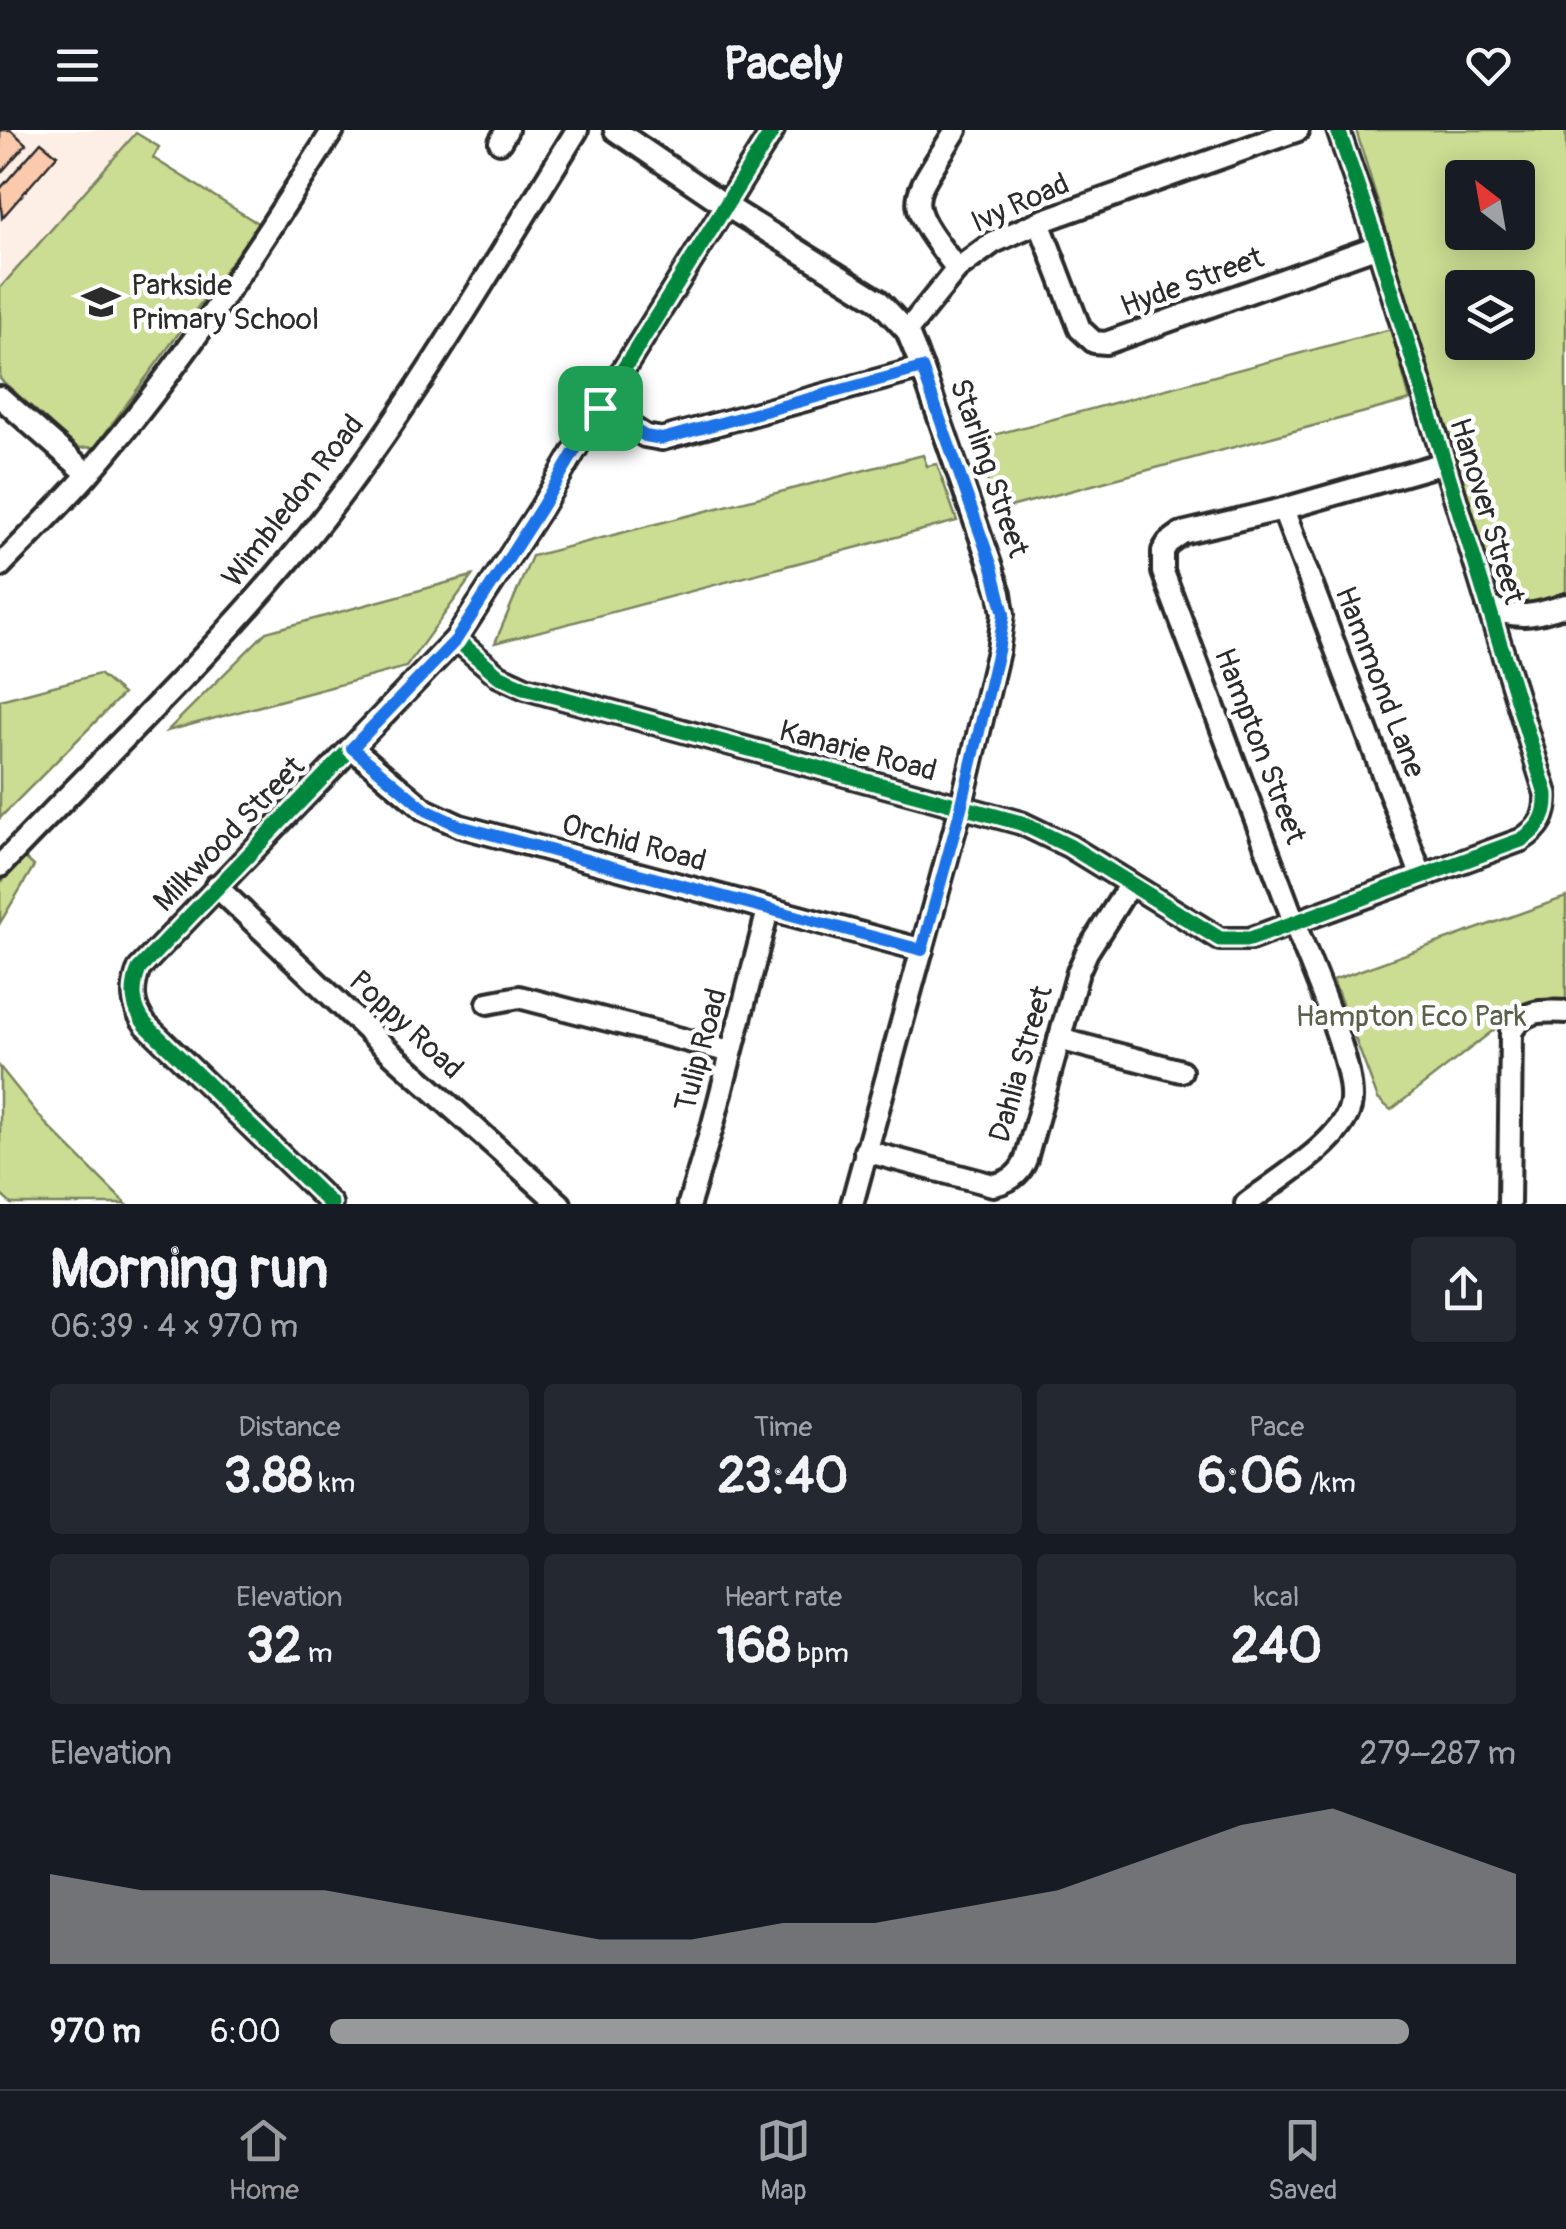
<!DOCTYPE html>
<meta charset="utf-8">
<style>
:root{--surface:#171b24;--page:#242831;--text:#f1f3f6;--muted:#9ea1a6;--line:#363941;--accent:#98999b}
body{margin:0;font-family:Pangolin,sans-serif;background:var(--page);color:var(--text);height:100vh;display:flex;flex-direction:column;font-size:38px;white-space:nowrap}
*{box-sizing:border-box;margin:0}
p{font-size:32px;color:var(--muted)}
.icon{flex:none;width:55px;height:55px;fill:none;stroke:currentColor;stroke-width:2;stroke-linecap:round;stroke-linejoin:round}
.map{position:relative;height:1074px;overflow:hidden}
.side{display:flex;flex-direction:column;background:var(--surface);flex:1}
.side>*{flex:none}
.needle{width:65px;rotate:329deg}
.fabs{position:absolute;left:1445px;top:30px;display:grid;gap:20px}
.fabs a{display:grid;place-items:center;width:90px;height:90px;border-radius:10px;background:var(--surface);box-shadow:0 5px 25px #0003;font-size:50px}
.pin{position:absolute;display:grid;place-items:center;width:85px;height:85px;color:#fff;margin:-42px;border-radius:20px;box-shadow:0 5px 15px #0006}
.round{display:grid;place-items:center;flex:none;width:105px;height:105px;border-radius:10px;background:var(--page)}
.headline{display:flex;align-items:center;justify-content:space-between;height:170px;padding:0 50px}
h1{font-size:55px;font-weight:700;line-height:75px}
.figures{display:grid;grid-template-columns:repeat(3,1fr);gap:15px;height:170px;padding:10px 50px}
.figures div{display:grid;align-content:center;border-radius:10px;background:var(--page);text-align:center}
.figures b{font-size:50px;font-weight:700}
.figures small{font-size:28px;font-weight:400}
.figures p{font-size:28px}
.chart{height:280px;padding:20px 50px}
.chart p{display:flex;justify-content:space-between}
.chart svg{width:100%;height:180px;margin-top:10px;fill:var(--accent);opacity:.7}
ul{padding:0 50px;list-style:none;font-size:32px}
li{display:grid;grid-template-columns:160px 120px 1fr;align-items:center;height:75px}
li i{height:25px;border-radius:12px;background:var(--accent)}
header{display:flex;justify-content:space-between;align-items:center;height:130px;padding:0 50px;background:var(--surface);font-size:45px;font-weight:700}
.tab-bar{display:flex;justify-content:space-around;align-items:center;height:140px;border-top:2px solid var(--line);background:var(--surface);font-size:28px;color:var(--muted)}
.tab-bar a{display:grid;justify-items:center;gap:5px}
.tab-bar .active{color:var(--accent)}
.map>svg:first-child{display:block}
.built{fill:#feefe6}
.green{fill:#cadd92;stroke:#7a845e;stroke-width:2.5;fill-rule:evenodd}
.building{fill:#fbc9ab;stroke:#2b2b2b;stroke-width:2.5}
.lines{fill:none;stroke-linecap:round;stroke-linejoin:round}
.minor-casing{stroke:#2b2b2b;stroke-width:28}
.minor{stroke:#fff;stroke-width:20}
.cycleway-casing{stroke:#fff;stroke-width:21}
.cycleway{stroke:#00873e;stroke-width:15}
.route-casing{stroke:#fff;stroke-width:20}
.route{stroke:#1a73e8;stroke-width:12}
.labels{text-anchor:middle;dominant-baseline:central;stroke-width:9;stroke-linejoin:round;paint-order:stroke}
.street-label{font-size:30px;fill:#2b2b2b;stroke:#fff}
.poi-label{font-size:30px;fill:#2b2b2b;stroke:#fff;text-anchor:start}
.park-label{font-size:30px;fill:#5b604a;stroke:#fff}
</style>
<header><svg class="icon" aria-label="menu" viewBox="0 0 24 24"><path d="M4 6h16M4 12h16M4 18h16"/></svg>Pacely<svg class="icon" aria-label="heart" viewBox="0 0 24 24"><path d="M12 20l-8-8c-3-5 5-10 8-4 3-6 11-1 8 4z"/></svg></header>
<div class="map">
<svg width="1566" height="1074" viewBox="0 0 1566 1074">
<rect width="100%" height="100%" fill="#fff"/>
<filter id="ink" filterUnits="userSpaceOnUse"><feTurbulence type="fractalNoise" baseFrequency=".01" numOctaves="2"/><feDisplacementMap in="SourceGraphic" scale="20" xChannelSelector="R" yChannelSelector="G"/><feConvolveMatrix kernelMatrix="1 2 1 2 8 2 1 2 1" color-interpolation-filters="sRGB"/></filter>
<g filter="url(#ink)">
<path class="built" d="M 0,0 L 133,0 L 159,17 L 153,28 L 259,94 L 95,317 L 78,318 L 0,249 Z"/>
<g class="green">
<path d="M 1356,0 L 1566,0 L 1566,494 L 1559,472 L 1533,479 L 1500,473 ZM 1462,48 L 1518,48 L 1518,102 L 1462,102 ZM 1462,158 L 1518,158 L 1518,212 L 1462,212 Z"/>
<path d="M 136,3 L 159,17 L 153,28 L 259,94 L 95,317 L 78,318 L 0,249 L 0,158 Z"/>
<path d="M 1391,199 L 1410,270 L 999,380 L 971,311 Z"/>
<path d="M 923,325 L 927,336 L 937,334 L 957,391 L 495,513 L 532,426 Z"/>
<path d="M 472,446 L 406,537 L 167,601 L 266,502 Z"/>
<path d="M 99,544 L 123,564 L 0,688 L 0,570 Z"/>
<path d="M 25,728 L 34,736 L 0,793 L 0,753 Z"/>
<path d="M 1566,767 L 1566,878 L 1522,878 L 1391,980 L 1378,969 L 1333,850 Z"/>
<path d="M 0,937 L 45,993 L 126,1074 L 11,1074 L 0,1064 Z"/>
</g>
<g class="building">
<path d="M 0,0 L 11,0 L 26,14 L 0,44 Z"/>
<path d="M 41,12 L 57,25 L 2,88 L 0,59 Z"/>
</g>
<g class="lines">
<g class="minor-casing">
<g id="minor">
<path d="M 615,0 L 725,75 L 878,170 L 907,201 L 922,238 L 1000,463 L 1003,484 L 998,521 L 961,677 L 852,1074"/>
<path d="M 956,0 C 910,75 901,66 957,139"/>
<path d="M 500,12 L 507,0"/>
<path d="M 1039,92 L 1080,199 L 1094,212 L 1106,213 L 1378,116"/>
<path d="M 907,201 L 957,139 L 994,112 L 1039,92 L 1298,0"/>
<path d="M 0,267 L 88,344"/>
<path d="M 600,277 L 645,306 L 662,309 L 922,238"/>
<path d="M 1283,379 L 1421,745"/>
<path d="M 0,436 C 30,405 61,375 90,342 C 181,237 258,118 333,0"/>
<path d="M 1488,476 C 1516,491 1537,485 1566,475"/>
<path d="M 456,509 L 499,546 L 525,558 L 1021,693 L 1069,716 L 1220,809 L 1250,809 L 1521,710 C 1540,698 1547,686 1546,664 L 1378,116 L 1338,0"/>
<path d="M 352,618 L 425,680 L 460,696 L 922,820"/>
<path d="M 0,736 C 101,630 208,529 301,416 C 406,288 490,140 577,0"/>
<path d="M 216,756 L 390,922 L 560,1074"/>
<path d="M 488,873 L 519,867 L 731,922"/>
<path d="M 1059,909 L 1181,941"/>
<path d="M 865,1021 L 993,1055 C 1009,1052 1020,1045 1026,1029 L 1078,842 L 1087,822 L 1130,754"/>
<path d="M 331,1074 L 146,895 C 132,877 131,860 139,839 L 456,509 L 541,378 L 600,277 L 773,0"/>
<path d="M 689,1074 L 713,994 L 768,780"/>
<path d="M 1246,1074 C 1275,1051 1341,1013 1350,977 C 1359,942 1310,835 1296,797 C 1252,678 1207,560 1163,442 L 1163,421 L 1168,413 L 1182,403 L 1283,379 L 1444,333"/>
<path d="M 1509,1074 L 1511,902 C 1524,879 1542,881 1566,882"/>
</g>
</g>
<use href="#minor" class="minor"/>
<g class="cycleway-casing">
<g id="cycleway">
<path d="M 456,509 L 499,546 L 525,558 L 1021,693 L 1069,716 L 1220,809 L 1250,809 L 1521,710 C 1540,698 1547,686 1546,664 L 1378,116 L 1338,0"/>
<path d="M 331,1074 L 146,895 C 132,877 131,860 139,839 L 456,509 L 541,378 L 600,277 L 773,0"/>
</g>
</g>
<use href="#cycleway" class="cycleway"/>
</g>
</g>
<g class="lines" filter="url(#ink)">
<g class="route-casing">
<path id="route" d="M 922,238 L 992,437 L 1004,484 L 998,521 L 961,678 L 922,820 L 460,696 L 426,680 L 352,618 L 456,510 L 541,378 L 600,278 L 645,306 L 662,309 Z"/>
</g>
<use href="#route" class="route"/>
</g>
<defs>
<g id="school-bare" transform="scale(3)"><path d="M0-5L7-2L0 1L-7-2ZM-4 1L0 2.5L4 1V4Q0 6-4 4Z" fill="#2b2b2b" stroke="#fff" stroke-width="2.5" paint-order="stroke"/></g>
</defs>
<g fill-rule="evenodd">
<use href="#school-bare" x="101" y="172"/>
</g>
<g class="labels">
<g class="street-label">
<text transform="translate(1020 73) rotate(-24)">Ivy Road</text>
<text transform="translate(1192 152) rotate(-20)">Hyde Street</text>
<text transform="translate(989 338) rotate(71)">Starling Street</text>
<text transform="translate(293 371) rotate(-52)">Wimbledon Road</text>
<text transform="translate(1487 381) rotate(73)">Hanover Street</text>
<text transform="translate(1380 552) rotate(69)">Hammond Lane</text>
<text transform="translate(1260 616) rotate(69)">Hampton Street</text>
<text transform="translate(858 621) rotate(15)">Kanarie Road</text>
<text transform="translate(229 704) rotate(-46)">Milkwood Street</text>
<text transform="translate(634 713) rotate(15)">Orchid Road</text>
<text transform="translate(406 895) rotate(43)">Poppy Road</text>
<text transform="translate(701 920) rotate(-75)">Tulip Road</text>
<text transform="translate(1021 934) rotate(-74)">Dahlia Street</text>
</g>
<g class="poi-label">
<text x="131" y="155">Parkside<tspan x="131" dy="34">Primary School</tspan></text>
</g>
<g class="park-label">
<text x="1411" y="886">Hampton Eco Park</text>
</g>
</g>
</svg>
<div class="fabs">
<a><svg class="needle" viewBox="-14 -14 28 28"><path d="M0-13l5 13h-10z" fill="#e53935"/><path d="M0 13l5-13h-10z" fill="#9ea1a6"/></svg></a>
<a><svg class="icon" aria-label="layers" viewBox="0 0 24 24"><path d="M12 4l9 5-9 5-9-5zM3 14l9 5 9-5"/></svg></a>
</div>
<div class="pin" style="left:600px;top:278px;background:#1e9e55"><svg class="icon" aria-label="arrive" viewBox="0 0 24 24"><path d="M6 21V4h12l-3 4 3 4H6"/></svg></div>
</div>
<section class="side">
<div class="headline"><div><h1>Morning run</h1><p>06:39 · 4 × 970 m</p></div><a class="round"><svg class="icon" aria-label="share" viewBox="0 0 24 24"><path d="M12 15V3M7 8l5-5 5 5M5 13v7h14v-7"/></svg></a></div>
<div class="figures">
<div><p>Distance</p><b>3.88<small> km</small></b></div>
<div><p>Time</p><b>23:40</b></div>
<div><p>Pace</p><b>6:06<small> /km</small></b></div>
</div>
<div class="figures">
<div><p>Elevation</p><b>32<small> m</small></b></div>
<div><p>Heart rate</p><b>168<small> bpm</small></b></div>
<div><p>kcal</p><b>240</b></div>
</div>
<div class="chart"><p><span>Elevation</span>279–287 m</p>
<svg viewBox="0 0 160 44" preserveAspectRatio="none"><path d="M0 44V22L10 26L20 26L30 26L40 30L50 34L60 38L70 38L80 34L90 34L100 30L110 26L120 18L130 10L140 6L150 14L160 22V44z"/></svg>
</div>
<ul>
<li><b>970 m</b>6:00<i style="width:91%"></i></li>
</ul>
</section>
<nav class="tab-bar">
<a class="active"><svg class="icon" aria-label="home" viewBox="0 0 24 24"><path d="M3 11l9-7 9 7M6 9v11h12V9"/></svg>Home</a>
<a><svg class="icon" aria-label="map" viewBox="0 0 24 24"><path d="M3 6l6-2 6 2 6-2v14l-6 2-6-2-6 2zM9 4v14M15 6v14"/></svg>Map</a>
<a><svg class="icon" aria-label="saved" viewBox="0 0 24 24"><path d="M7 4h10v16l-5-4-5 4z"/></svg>Saved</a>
</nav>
